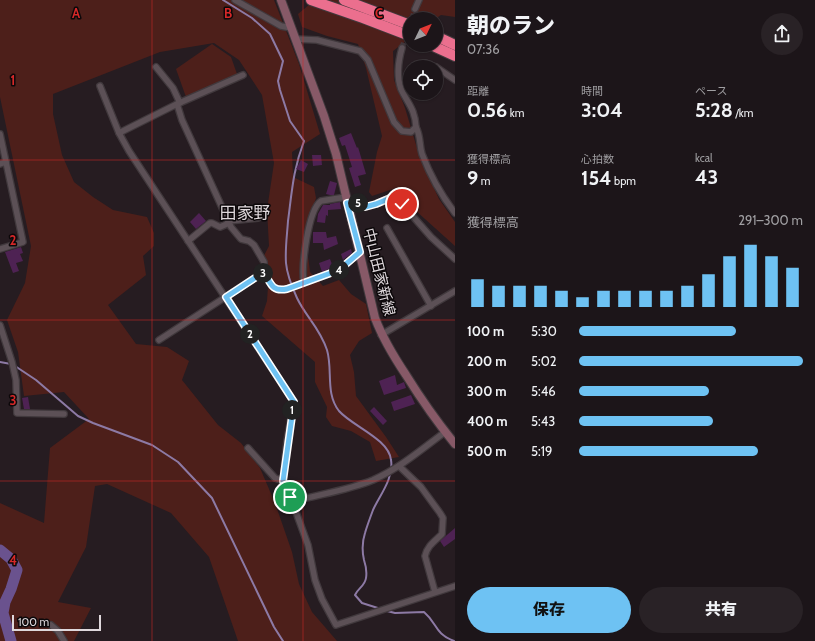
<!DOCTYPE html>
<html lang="ja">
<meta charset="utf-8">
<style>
:root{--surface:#1c1519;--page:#292226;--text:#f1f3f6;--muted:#a09fa2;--line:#3a3438;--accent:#6ec2f3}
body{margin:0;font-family:Cabin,"Noto Sans JP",sans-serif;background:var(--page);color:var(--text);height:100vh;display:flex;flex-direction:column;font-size:15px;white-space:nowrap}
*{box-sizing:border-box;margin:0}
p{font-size:13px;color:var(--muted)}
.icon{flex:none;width:22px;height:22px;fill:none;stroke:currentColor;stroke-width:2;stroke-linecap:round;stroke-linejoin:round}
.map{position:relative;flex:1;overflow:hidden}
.side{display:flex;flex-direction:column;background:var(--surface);width:360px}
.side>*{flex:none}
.needle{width:26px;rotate:47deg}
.buttons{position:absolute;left:403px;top:12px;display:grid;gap:8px}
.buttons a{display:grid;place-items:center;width:40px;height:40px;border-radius:50%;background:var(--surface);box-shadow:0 1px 3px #0004,0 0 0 1px var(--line);font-size:20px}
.scale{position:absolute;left:12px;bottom:10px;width:89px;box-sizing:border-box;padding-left:4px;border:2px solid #dfd8dc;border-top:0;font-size:11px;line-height:14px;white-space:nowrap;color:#dfd8dc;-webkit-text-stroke:3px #0c080a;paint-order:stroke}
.pin{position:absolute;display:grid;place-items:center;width:34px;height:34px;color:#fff;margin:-17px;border:2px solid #fff;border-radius:50%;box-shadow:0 1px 4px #0007}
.km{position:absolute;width:20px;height:20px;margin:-10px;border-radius:50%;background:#222;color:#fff;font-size:11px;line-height:20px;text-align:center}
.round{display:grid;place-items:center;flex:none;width:42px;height:42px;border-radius:21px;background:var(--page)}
.summary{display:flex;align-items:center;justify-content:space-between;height:68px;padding:0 12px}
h1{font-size:22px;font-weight:800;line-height:30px}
.metrics{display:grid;grid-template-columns:repeat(3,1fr);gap:6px;height:68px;padding:4px 12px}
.metrics div{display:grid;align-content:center}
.metrics b{font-size:20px;font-weight:800}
.metrics small{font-size:11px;font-weight:400}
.metrics p{font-size:11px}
.chart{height:112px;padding:8px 12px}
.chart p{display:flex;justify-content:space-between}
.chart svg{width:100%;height:72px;margin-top:4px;stroke:var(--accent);stroke-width:6}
.action{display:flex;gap:8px;margin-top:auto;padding:8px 12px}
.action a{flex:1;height:46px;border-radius:24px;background:var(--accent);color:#111;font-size:16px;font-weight:800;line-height:46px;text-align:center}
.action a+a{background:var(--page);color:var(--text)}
ul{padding:0 12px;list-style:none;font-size:13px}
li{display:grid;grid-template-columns:64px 48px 1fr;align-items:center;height:30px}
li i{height:10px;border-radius:5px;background:var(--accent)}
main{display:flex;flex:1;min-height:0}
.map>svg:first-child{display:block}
.green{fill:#4d1f1a}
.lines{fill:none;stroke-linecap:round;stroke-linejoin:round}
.stream{stroke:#8d7aa5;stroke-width:2}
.river{stroke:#6a528e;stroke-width:11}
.building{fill:#4e2253}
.minor-tunnel{stroke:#42383d;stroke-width:5.5;stroke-dasharray:5.5 3;stroke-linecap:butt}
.minor-casing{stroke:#41393d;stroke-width:8}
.secondary-casing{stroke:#41393d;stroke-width:10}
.motorway-casing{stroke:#41393d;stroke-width:12}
.minor{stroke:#5c5056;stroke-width:5.5}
.secondary{stroke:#875967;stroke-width:8}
.motorway{stroke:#eb6f8e;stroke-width:10}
.route-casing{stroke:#fff;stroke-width:8}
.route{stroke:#6ec2f3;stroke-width:5}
.grid{fill:none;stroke:#d62828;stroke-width:1;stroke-opacity:0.55}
.labels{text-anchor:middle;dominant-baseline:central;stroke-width:3;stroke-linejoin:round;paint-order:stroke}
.street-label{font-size:15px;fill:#dfd8dc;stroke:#0c080a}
.quarter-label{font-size:17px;fill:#dfd8dc;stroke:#0c080a}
.grid-label{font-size:13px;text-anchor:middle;font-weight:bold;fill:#d62828;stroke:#0c080a;stroke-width:3;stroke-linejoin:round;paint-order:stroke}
</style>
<main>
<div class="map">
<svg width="455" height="641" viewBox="0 0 455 641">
<rect width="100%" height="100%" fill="#261c21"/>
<g class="green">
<path d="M 0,0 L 274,0 L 299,64 L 320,134 L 292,152 L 293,177 L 314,187 L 316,198 L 305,231 L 310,272 L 323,286 L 339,280 L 351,294 L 366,304 L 372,333 L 359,341 L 350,355 L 354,372 L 356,396 L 386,437 L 399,457 L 376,461 L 370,442 L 351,431 L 332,426 L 326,417 L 327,407 L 315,382 L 315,362 L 262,316 L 267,301 L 268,287 L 258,267 L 269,246 L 267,210 L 274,163 L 262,95 L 239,60 L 214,43 L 160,52 L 53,94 L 53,114 L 62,155 L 74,182 L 93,197 L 113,210 L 147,217 L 154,233 L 154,246 L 143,256 L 146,275 L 108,305 L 136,344 L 167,347 L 189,361 L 182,380 L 218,425 L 241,443 L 260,468 L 275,503 L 292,552 L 299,584 L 312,612 L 337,641 L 238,641 L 209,557 L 171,513 L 107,484 L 95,486 L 86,547 L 58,602 L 91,608 L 74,641 L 0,641 L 0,503 L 44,523 L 50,448 L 89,419 L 64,392 L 24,396 L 18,352 L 7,320 L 25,283 L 31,246 L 0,97 Z"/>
<path d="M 315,0 L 455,0 L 455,17 L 441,15 L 435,19 L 410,19 L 410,38 L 393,51 L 394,80 L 405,108 L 420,158 L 439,199 L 455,222 L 455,246 L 415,210 L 396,188 L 372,196 L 369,192 L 377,152 L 382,136 L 366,68 L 358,44 L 327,36 L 302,27 L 298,14 Z"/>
<path d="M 212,44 L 231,57 L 237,74 L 234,76 L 186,97 L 176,69 Z"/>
</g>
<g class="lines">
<g class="stream">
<path d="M 223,0 L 252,18 L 270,34 L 283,61 L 278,81 L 280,90 L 290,121 L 304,141 C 293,170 292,191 288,221 C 287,236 285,249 286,263 C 287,275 292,287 297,298 C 306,317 320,328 327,350 C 333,370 325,393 339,411 C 352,426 389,439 391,460 C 394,478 380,495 373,510 C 370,518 367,526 365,533 C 362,542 362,551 364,560 C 366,566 367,572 366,578 C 365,586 358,588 355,595 L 362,603 L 381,609"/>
<path d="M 0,362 L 11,364"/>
<path d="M 15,366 L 36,380 L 78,416 L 93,423 L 152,445 L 178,462 L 212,498 L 274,627 L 283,641"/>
<path d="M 387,611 L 395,613 L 424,612 C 438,624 434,633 454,641"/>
</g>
<path class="river" d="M 0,550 L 11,559 L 17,570 L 11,589 L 5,602 L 3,613 L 11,641"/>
</g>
<g class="building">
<path d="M 351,133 L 357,148 L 358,147 L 366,174 L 358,176 L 361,185 L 355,187 L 349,168 L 352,167 L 345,145 L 342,146 L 339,138 Z"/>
<path d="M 312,155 L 321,155 L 322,165 L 313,166 Z"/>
<path d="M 301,160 L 308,164 L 304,172 L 296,169 Z"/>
<path d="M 330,181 L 337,183 L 334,195 L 330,195 L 326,194 Z"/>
<path d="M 340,202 L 341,209 L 328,210 L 328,216 L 326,215 L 325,223 L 317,222 L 318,214 L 323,205 L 330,205 L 330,204 Z"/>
<path d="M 199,213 L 206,221 L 196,229 L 190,222 Z"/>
<path d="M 313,232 L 326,232 L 327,238 L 336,236 L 338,244 L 324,250 L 323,243 L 313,243 Z"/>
<path d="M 21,247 L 23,253 L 20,254 L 23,261 L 16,263 L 19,271 L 13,273 L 5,252 Z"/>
<path d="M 351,249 L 352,253 L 343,260 L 341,254 Z"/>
<path d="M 330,259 L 333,267 L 322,272 L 319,263 Z"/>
<path d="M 395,375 L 397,385 L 404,382 L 406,388 L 384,395 L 379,381 Z"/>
<path d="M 411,395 L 415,404 L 394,411 L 391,402 Z"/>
<path d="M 28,397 L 30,409 L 24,409 L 22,398 Z"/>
<path d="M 374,407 L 387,421 L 383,425 L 370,411 Z"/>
<path d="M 455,528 L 455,539 L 444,547 L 440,541 Z"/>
</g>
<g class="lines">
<g class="minor-tunnel">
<path d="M 412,19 L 415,9"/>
<path d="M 402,48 L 407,32"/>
</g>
<g class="minor-casing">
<g id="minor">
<path d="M 235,0 L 281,26 L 291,28"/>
<path d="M 415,9 L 419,0"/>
<path d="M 295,39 L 317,40 L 360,51 L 368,60 L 394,122 L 402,131 L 411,132 L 416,127 C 415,109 408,104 401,89 C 396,75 398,62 402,48"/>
<path d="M 156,67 L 173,88 L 180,103"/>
<path d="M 416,67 L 425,63 L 435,67"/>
<path d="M 436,67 L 455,80"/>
<path d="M 243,75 L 177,104 L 119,133 L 129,151 L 294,402 L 287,441 L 283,481 L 290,497 L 295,501 C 321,494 349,490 373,480 C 400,468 422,449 445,432"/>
<path d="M 100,86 L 119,133"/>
<path d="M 401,88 L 410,74"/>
<path d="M 177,104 L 182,120 L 231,227 L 241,239 L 249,241 L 254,245 L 264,262 L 264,272"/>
<path d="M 416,127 C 421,137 419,144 422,154 C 430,175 441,195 455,213"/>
<path d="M 0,134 L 6,162 L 0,164"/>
<path d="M 347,203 L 356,202 L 365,207 L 376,204 L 395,196 L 431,237 L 455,259"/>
<path d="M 228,221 L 258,218"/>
<path d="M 387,228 L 431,306"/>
<path d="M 188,241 L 210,223 L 212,223 L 220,227 L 229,223"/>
<path d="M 0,249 L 23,242 L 6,162"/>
<path d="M 304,283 C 301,267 308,210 321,201 L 346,197"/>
<path d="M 0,325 L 12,362 L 16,380 L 17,413 L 64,414"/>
<path d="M 381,335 L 455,291"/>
<path d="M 159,340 L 264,272 C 271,284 272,292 287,289 L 339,270 L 360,252"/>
<path d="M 248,448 L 275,478 L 283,481"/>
<path d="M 399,466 L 421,487 L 440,513 L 443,518 L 442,534 C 435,541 427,546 425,556 L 435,592"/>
<path d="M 295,501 L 293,504 L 308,545 L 315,580 L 322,599 L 336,625 L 455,586"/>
<path d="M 51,625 L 58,631 L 64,641"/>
</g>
</g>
<g class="secondary-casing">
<path id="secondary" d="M 281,0 L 324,116 L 336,154 L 375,318 C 383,339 394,357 406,375 C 421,399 437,422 455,444"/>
</g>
<g class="motorway-casing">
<g id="motorway">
<path d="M 311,0 L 363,18 L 410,36"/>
<path d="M 344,0 L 410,25"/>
<path d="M 436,36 L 455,45"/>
<path d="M 431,45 L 455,56"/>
</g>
</g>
<use href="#minor" class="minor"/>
<use href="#secondary" class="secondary"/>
<use href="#motorway" class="motorway"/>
</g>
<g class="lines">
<g class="route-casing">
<path id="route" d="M 290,497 L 283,481 L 294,402 L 226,297 L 264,272 C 271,284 272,292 287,289 L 339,270 L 360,252 L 347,203 L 356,202 L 365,207 L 376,204 L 395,196 L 402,204"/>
</g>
<use href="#route" class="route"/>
</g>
<path class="grid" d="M 152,0 L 152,641M 303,0 L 303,641M 0,160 L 455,160M 0,320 L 455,320M 0,481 L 455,481"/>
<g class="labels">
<g class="street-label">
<text transform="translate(379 272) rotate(76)">中山田家新線</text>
</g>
<g class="quarter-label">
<text x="245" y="213">田家野</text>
</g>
</g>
<g class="grid-label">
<text x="76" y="18">A</text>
<text x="228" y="18">B</text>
<text x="379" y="18">C</text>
<text x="13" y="85">1</text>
<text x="13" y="245">2</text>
<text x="13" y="405">3</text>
<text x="13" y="565">4</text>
</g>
</svg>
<div class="buttons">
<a><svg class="needle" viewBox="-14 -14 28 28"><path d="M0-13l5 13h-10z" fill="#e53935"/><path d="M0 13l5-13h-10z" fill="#a09fa2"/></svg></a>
<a><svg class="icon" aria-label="locate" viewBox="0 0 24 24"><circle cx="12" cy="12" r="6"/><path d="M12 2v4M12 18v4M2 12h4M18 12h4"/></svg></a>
</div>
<div class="scale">100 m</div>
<div class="pin" style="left:290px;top:497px;background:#1e9e55"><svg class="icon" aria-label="arrive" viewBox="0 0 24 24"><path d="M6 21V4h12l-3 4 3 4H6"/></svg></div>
<div class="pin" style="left:402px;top:204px;background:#d93025"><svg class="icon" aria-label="check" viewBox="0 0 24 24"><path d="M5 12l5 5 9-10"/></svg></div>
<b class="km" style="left:292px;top:410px">1</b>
<b class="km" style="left:250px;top:334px">2</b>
<b class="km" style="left:263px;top:273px">3</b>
<b class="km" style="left:339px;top:270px">4</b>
<b class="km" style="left:358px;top:203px">5</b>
</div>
<section class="side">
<div class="summary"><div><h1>朝のラン</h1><p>07:36</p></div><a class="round"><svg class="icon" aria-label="share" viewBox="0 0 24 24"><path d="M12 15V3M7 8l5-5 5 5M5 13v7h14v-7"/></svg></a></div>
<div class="metrics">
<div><p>距離</p><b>0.56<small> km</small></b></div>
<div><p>時間</p><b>3:04</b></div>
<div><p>ペース</p><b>5:28<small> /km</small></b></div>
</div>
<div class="metrics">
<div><p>獲得標高</p><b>9<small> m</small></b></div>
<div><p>心拍数</p><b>154<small> bpm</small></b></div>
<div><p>kcal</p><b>43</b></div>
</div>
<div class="chart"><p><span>獲得標高</span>291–300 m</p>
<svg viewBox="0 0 160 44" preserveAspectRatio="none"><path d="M5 44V27M15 44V31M25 44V31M35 44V31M45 44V34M55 44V38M65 44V34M75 44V34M85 44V34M95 44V34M105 44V31M115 44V24M125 44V13M135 44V6M145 44V13M155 44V20"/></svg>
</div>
<ul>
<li><b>100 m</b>5:30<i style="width:70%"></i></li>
<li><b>200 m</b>5:02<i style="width:100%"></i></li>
<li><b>300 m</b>5:46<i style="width:58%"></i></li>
<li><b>400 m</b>5:43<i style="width:60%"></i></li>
<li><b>500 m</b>5:19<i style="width:80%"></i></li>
</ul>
<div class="action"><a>保存</a><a>共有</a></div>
</section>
</main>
